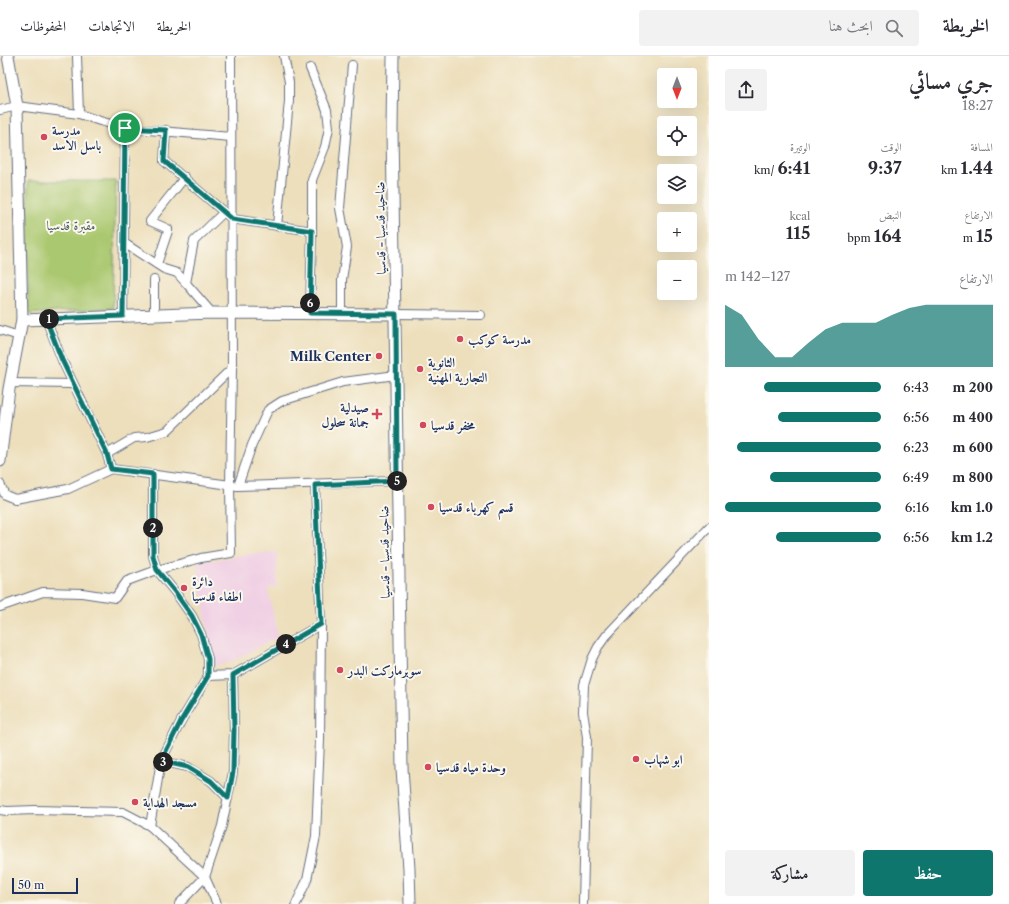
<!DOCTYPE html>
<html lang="ar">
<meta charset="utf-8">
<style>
:root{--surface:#fff;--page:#f2f2f3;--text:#2b2b33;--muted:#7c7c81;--line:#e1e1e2;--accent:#0f766e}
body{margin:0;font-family:"Libre Caslon Text",Amiri,serif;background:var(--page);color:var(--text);direction:rtl;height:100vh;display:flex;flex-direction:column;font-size:15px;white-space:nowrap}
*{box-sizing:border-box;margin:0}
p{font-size:13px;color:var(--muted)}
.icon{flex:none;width:22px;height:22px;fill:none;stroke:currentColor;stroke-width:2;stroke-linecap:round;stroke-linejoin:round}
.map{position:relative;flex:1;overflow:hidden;direction:ltr}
.drawer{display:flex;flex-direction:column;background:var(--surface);width:300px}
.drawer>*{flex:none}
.needle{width:26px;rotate:180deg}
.fabs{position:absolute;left:657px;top:12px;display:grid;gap:8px}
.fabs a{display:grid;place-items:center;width:40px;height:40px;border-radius:4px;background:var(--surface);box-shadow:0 4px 16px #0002;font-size:20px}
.scale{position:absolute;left:12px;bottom:10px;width:66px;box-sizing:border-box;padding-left:4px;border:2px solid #1b2f5e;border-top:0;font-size:11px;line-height:14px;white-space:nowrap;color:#1b2f5e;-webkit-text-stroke:3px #fbf7ec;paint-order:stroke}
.pin{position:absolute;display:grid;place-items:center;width:34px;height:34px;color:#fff;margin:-17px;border:2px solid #fff;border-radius:50%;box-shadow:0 1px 4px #0007}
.km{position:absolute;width:20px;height:20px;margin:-10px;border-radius:50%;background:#222;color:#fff;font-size:11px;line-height:20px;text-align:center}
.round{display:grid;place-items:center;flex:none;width:42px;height:42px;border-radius:4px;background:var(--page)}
.head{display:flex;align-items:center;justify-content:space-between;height:68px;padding:0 16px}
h1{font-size:22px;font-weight:700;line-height:30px}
.stats{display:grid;grid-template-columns:repeat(3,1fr);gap:6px;height:68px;padding:4px 16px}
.stats div{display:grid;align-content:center}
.stats b{font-size:17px;font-weight:700}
.stats small{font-size:11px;font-weight:400}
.stats p{font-size:11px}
.chart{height:112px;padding:8px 16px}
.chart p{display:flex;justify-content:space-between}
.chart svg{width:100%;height:72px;margin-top:4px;fill:var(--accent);opacity:.7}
.cta{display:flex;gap:8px;margin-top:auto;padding:8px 16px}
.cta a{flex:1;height:46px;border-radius:4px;background:var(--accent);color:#fff;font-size:16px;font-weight:700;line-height:46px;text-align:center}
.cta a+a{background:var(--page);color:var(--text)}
ul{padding:0 16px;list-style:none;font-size:13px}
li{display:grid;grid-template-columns:64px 48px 1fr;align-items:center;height:30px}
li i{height:10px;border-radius:5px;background:var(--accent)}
header{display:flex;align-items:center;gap:24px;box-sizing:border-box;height:56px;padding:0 20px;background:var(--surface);border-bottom:1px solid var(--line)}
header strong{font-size:19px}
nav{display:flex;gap:22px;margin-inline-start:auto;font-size:14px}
.search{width:280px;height:36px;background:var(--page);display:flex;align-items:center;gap:10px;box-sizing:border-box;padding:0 14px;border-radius:4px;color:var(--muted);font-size:15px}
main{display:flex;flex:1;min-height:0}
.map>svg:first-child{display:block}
.built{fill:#f0d0e4}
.green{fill:#aac86f;stroke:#627c66}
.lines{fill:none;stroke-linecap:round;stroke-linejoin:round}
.street-casing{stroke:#646d7f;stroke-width:10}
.secondary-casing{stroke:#646d7f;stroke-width:13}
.street{stroke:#fff;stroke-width:8}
.secondary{stroke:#fff;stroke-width:11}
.route-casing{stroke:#fff;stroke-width:8}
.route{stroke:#0f766e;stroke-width:5}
.poi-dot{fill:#d1495b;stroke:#fbf7ec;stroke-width:1.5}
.labels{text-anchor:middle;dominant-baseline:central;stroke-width:4;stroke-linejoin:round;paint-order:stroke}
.poi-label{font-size:13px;font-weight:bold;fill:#1b2f5e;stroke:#fbf7ec;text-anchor:start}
.park-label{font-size:13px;fill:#465d63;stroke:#fbf7ec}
.street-label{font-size:13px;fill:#1b2f5e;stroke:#fbf7ec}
</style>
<header>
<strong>الخريطة</strong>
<div class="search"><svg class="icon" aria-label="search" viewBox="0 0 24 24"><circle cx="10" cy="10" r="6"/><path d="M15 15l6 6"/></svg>ابحث هنا</div>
<nav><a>الخريطة</a><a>الاتجاهات</a><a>المحفوظات</a></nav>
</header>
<main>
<section class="drawer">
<div class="head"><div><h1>جري مسائي</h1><p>18:27</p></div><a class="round"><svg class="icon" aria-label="share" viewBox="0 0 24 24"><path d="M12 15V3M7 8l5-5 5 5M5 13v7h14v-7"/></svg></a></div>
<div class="stats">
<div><p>المسافة</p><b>1.44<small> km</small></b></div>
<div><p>الوقت</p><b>9:37</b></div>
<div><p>الوتيرة</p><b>6:41<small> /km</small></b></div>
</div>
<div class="stats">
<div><p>الارتفاع</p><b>15<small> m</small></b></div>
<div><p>النبض</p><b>164<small> bpm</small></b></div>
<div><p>kcal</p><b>115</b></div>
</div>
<div class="chart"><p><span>الارتفاع</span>127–142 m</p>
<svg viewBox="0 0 160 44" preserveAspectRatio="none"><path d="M0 44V6L10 12L20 27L30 38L40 38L50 29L60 21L70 17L80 17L90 17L100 12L110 8L120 6L130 6L140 6L150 6L160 6V44z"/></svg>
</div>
<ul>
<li><b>200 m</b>6:43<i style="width:75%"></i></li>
<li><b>400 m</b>6:56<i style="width:66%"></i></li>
<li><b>600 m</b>6:23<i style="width:92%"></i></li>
<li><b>800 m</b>6:49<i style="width:71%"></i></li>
<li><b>1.0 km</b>6:16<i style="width:100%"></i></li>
<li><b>1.2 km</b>6:56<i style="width:67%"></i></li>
</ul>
<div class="cta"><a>حفظ</a><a>مشاركة</a></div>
</section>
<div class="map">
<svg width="709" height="848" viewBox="0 0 709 848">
<rect width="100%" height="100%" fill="#fbf7ec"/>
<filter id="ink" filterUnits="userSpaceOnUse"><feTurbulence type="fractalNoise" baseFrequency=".025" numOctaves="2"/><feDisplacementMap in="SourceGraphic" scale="8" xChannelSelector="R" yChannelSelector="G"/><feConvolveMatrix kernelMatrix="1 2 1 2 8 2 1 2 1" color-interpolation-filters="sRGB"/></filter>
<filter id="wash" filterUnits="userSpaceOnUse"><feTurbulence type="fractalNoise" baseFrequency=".012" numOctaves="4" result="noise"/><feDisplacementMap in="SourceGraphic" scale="16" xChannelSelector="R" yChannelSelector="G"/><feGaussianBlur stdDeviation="0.9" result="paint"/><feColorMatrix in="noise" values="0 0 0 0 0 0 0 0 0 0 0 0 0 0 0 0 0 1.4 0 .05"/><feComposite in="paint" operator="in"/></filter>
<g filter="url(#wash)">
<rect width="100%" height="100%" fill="#eddfbc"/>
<path class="built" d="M 277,496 L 277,531 L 268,532 L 278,581 L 231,606 L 213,610 L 197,507 L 249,498 Z"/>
<path class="green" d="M 28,125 L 116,125 L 113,252 L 28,258 Z"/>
</g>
<g filter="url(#ink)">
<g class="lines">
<g class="street-casing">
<g id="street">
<path d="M 77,0 L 79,58"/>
<path d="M 310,12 L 327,54 L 329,72 L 325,91 L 312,124 L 312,175 L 310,257"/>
<path d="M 0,54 L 17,50 L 79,58 L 100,65 L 125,72 L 231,81"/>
<path d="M 166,74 L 164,105 L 232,163 L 312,175"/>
<path d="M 277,170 L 289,45 L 289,26 L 284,0"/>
<path d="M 124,187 L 164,213 L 177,217 L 186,227"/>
<path d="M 157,208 L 168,175 L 168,173 L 150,165 L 185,121"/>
<path d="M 154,224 L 154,259"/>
<path d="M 212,257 L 186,227 L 194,185 L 224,156"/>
<path d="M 342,258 L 342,224 L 347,191 L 340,152 L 352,9"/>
<path d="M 396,258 L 481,259"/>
<path d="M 123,260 L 125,72"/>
<path d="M 46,263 L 62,304 L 107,398 L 111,413"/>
<path d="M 0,274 L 19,280"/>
<path d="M 10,327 L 73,328"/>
<path d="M 107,398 L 134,382 L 147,381 L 167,375 L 232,312"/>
<path d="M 0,428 L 5,439 L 15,443 L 68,433 L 111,413 L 238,430 L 397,425"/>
<path d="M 238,430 L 252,389 L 268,354 L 282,345 L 343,326 L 396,319"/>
<path d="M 0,551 L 43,536 L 82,537 L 115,542 L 127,525 L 157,514 L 201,502 L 231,497 L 230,429 L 232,312 L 231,0"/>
<path d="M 208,620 L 233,619 L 321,568"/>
<path d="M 161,705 L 188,711 L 211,725 L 228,742"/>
<path d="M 0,754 L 7,755 L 35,754 L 123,756 L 150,770 L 205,821 L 217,848"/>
<path d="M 150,770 L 161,705 L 181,665 L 208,620 L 208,603 L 201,578 L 192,560 L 175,536 L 157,514 L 153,500 L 153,418"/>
<path d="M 179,848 L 205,821 L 222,770 L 233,716 L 234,674 L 233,619"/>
<path d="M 296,848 L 307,824 L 316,780 L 320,684 L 321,568 L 315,429"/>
<path d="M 583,848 L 587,681 L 583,656 L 584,629 L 592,603 L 598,591 L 606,580 L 709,471"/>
</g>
</g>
<g class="secondary-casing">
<g id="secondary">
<path d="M 393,0 L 392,74 L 402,712 L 409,813 L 410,848"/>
<path d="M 22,264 L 212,257 L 396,258"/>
<path d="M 0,405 L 9,333 L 22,264 L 17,50 L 8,0"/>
</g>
</g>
<use href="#street" class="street"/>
<use href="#secondary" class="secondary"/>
</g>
</g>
<g class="lines" filter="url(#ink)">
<g class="route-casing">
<path id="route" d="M 125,72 L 166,74 L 164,105 L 232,163 L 312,175 L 310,257 L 396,258 L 397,425 L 315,429 L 321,568 L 233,619 L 234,674 L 233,716 L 228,742 L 211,725 L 188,711 L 161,705 L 181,665 L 208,620 L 208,603 L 201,578 L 192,560 L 175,536 L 157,514 L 153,500 L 153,418 L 111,413 L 107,398 L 62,304 L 46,263 L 123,260 Z"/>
</g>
<use href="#route" class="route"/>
</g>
<g class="poi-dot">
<circle cx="44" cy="81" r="4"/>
<circle cx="460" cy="283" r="4"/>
<circle cx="379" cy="300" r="4"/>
<circle cx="420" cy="313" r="4"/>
<path d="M375 352h4v4h4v4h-4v4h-4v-4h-4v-4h4z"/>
<circle cx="423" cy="369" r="4"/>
<circle cx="431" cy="451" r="4"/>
<circle cx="184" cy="532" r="4"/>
<circle cx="340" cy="614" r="4"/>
<circle cx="636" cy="703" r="4"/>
<circle cx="428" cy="711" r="4"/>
<circle cx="135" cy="746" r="4"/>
</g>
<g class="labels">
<g class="poi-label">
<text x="52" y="74">مدرسة<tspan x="52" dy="15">باسل الاسد</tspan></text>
<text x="468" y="283">مدرسة كوكب</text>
<text x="371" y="300" text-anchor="end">Milk Center</text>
<text x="428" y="306">الثانوية<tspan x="428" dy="15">التجارية المهنية</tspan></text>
<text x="369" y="351" text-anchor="end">صيدلية<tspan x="369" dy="15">جمانة سحلول</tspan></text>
<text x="431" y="369">مخفر قدسيا</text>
<text x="439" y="451">قسم كهرباء قدسيا</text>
<text x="192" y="525">دائرة<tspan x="192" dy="15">اطفاء قدسيا</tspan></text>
<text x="348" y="614">سوبرماركت البدر</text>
<text x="644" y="703">ابو شهاب</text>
<text x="436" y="711">وحدة مياه قدسيا</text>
<text x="143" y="746">مسجد الهداية</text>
</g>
<g class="park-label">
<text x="71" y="169">مقبرة قدسيا</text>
</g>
<g class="street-label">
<text transform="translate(380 172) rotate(-91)">ضاحيد قدسيا - قدسيا</text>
<text transform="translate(384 496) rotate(-91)">ضاحيد قدسيا - قدسيا</text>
</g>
</g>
</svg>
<div class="fabs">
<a><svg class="needle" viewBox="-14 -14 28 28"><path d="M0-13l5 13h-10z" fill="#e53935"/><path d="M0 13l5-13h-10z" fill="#7c7c81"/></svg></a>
<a><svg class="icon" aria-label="locate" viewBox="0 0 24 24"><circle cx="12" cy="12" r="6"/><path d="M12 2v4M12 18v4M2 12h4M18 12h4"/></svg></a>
<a><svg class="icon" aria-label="layers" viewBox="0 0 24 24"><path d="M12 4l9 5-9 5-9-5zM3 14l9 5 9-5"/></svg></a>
<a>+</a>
<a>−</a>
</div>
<div class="scale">50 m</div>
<div class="pin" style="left:125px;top:72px;background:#1e9e55"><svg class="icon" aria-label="arrive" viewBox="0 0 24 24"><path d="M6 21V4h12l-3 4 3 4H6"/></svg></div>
<b class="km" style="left:49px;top:263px">1</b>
<b class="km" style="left:153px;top:472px">2</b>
<b class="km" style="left:163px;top:706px">3</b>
<b class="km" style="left:286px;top:588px">4</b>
<b class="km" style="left:397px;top:425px">5</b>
<b class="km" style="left:310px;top:247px">6</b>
</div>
</main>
